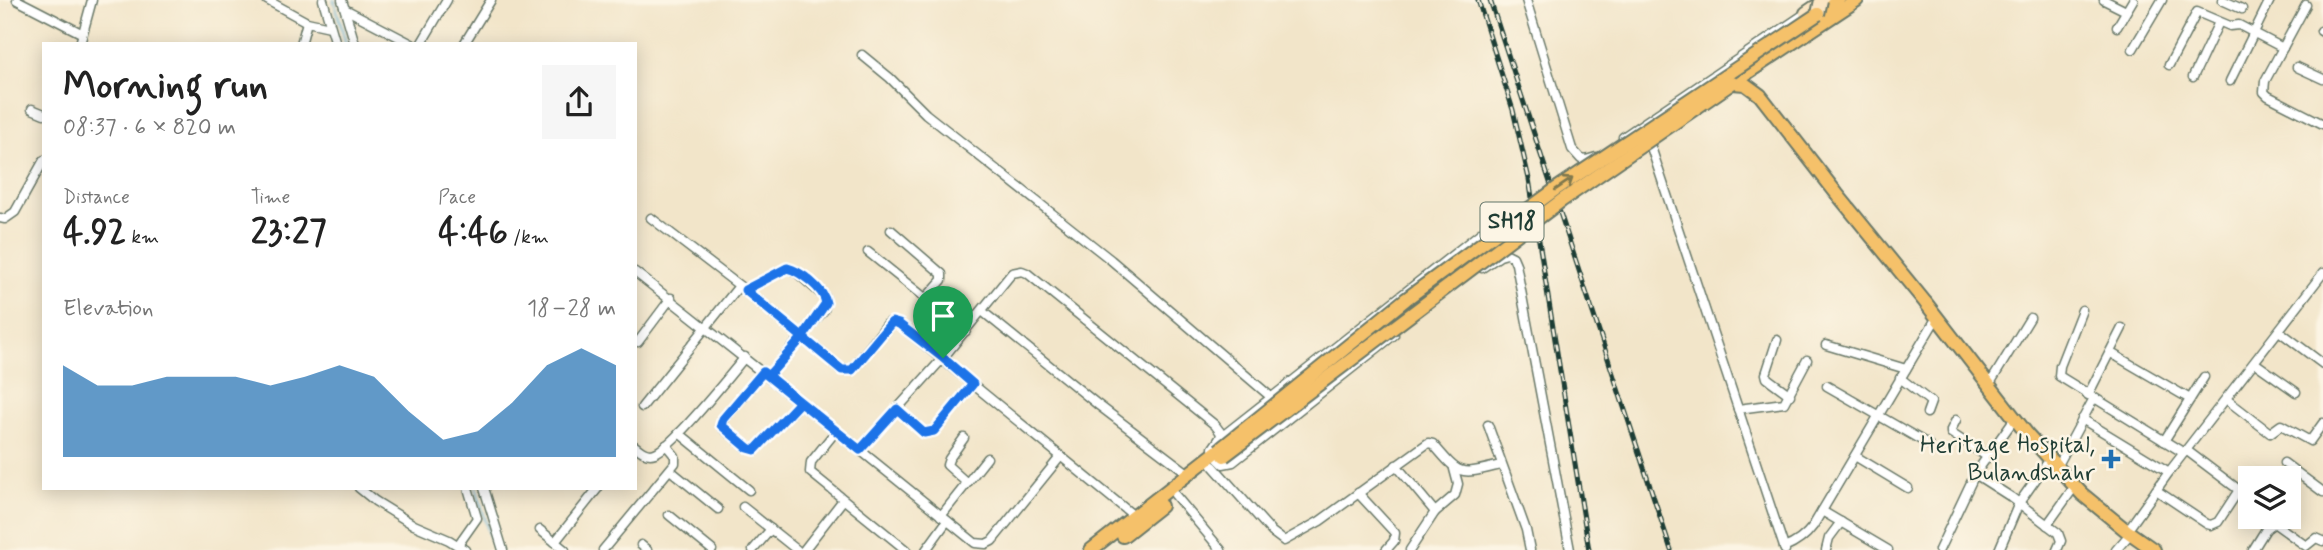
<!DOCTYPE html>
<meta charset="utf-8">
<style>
:root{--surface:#fff;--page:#f6f6f6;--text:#222;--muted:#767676;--accent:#1f6fb2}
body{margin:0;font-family:Mynerve,sans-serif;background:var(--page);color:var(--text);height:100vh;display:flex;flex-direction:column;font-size:26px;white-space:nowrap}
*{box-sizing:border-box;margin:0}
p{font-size:23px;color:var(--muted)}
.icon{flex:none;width:38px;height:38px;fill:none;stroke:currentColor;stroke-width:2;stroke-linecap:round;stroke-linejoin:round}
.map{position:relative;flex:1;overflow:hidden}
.sheet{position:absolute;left:42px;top:42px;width:595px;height:448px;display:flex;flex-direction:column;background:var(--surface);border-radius:0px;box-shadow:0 4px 18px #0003}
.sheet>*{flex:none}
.controls{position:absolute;left:2238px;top:466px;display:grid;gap:14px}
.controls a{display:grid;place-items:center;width:63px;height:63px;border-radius:0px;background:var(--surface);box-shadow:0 4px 18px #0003;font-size:35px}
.pin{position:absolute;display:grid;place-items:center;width:60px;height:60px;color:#fff;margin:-72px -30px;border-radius:50% 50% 50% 0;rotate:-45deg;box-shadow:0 0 7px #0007}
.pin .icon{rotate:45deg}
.round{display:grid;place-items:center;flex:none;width:74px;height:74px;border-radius:0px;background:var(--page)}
.headline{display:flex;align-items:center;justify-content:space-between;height:119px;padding:0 21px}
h1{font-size:38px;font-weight:800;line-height:52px}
.stats{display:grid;grid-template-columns:repeat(3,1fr);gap:10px;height:119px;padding:7px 21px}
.stats div{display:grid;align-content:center}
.stats b{font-size:35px;font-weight:800}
.stats small{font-size:19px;font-weight:400}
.stats p{font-size:19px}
.chart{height:196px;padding:14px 21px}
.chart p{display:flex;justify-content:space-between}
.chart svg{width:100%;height:126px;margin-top:7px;fill:var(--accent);opacity:.7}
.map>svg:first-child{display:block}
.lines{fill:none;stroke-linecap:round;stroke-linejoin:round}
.stream{stroke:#5ab2d7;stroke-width:2.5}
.street-casing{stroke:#697868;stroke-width:11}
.secondary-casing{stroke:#697868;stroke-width:16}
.primary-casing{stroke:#697868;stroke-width:16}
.street{stroke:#fff;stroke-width:8}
.secondary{stroke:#fbe6c4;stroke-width:12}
.primary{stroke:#f5c16b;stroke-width:12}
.rail-casing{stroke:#1f3d34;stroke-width:5}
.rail{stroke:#fcf5e5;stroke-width:2.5;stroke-dasharray:8;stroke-linecap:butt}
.secondary-bridge-casing{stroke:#697868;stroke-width:16;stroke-linecap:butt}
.primary-bridge-casing{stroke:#697868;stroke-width:16;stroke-linecap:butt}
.secondary-bridge{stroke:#fbe6c4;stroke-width:12}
.primary-bridge{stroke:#f5c16b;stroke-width:12}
.oneway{stroke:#7f784d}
.route-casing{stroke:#fff;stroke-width:14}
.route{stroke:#1a73e8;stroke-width:9}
.poi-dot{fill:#1f6fb2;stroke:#fcf5e5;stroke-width:2.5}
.labels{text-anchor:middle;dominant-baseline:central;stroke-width:5;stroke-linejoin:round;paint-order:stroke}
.shield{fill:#fcf5e5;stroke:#617469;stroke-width:2}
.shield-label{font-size:23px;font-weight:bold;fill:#1f3d34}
.poi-label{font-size:24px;fill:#1f3d34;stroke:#fcf5e5;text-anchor:end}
</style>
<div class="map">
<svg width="2323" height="550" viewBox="0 0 2323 550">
<rect width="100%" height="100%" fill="#fcf5e5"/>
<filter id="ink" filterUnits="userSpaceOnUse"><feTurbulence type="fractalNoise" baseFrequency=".0143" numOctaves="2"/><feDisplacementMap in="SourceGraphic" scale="14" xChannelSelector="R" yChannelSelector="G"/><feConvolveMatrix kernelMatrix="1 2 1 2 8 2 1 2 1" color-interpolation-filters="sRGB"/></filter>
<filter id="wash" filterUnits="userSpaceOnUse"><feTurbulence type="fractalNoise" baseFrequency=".00686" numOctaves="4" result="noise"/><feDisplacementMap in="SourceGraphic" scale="28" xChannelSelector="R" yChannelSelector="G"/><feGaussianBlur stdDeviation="1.57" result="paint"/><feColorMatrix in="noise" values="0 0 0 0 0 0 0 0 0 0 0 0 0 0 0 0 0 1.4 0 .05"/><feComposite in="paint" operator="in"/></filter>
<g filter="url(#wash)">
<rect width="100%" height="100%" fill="#f2e5c9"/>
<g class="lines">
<g class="stream">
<path d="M 334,0 L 346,44"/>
<path d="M 476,488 L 494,550"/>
</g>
</g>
</g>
<g filter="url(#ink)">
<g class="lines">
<g class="street-casing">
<g id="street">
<path d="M 17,0 L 81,33"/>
<path d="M 267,0 L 307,22 L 330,27"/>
<path d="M 323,0 L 336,44"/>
<path d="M 342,0 L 355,44"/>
<path d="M 1526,0 L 1572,149 L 1581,159 L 1586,160 L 1596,157"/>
<path d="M 2104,0 L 2126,11"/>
<path d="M 2222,0 L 2242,9"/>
<path d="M 2306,5 L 2265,81 L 2264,92 L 2268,96 L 2323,124"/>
<path d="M 345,9 L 412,44"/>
<path d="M 2117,27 L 2133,0"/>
<path d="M 2321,31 L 2323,32"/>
<path d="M 80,44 L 92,0"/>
<path d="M 301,44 L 307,22"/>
<path d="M 421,44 L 447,0"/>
<path d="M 464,44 L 491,0"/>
<path d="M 2133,49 L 2162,0"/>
<path d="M 862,55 L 890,78 L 926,114 L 1111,260 L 1271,397"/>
<path d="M 2169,65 L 2197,12 L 2230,26 L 2239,25 L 2283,48"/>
<path d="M 2297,67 L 2323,79"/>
<path d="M 2193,77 L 2219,22"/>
<path d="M 2230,81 L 2270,0"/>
<path d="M 32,109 L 44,114"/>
<path d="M 1623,137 L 1806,13"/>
<path d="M 1649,141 L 1785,550"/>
<path d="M 0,218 L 5,219 L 15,212 L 44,160"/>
<path d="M 651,218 L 745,290 L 842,370 L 852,370 L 888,323 L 899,324 L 1134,516"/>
<path d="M 891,230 L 942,274 L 942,280 L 926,298"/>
<path d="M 868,252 L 966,331"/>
<path d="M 1482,268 L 1500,256 L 1507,254 L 1513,257 L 1516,264 L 1570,550"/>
<path d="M 635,272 L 860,450"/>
<path d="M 745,290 L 787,268 L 795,271 L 825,297 L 826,303 L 824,310 L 768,376"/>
<path d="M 2082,310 L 2060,366 L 2059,376 L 2184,453"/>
<path d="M 982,311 L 1097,404 L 1189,474"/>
<path d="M 2279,331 L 2323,364"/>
<path d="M 1777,340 L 1766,374 L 1767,378 L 1790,395"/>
<path d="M 638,342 L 671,298"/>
<path d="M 1826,345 L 1906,369"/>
<path d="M 2111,353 L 2190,399"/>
<path d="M 2255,363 L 2296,392"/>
<path d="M 763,372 L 723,419 L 723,428 L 748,448 L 755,450 L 800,402"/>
<path d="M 1900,378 L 1931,402 L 1927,413"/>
<path d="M 1989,385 L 2030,318"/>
<path d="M 1827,386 L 1928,444"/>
<path d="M 2088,395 L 2122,328"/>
<path d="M 2226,399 L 2270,433 L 2281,425 L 2310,441 L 2323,423"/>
<path d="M 642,407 L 739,286"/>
<path d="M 897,409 L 924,433 L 934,431 L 973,384"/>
<path d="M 1738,409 L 1784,403 L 1807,360"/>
<path d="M 2082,419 L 2169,472"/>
<path d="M 1956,420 L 1951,430 L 1951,433 L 1986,456"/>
<path d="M 1488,425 L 1526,530 L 1530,550"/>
<path d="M 836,431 L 811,462 L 810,472 L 906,550"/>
<path d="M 679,433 L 749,490"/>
<path d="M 964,438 L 949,459 L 947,465 L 967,483"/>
<path d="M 1220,438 L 1506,213"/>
<path d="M 2164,441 L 2204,377"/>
<path d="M 635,446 C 641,451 647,456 655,453 C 675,445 729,376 745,357"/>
<path d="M 1061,456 L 992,541 L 986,544 L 975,543 L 860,450 L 943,358 L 1012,273 L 1022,271 L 1027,273 L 1215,425 L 1221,433 L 1220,438 L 1213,448 L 1214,455 L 1223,464 L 1233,462 L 1394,335"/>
<path d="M 1855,456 L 1908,488"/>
<path d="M 2284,463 L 2323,492"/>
<path d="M 1396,465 L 1435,512"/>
<path d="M 1213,466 L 1272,532 L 1284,541 L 1320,521 L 1428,443 L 1433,444 C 1461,477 1459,475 1501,465"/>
<path d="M 2057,467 L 2094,398"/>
<path d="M 670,470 L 718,509"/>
<path d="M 1975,474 L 2011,497 L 2058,533 L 2061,541 L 2057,550"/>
<path d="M 359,488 L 375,501 L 414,525 L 449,540 L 465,550"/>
<path d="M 484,488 L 503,550"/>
<path d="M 2156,490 L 2207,524 L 2211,525 L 2218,522 L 2239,490 L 2186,450"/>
<path d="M 2239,490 L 2250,494"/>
<path d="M 1358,493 L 1395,533 L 1394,541 L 1386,550"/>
<path d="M 1175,495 L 1221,550"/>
<path d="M 743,507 L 797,550"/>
<path d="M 1822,511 L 1888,550"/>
<path d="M 669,515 L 712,550"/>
<path d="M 941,516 L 987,458"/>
<path d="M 2047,525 L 2075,486"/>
<path d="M 540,530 L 565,550"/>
<path d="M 2127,531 L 2169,472 L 2323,273"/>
<path d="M 555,542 L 598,488"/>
<path d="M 458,545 L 477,518 L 468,488"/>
<path d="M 641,545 L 647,550"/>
<path d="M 1784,548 C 1797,543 1805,537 1813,526 L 1937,317"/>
<path d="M 603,550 L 675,463 L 675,456 L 666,445"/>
<path d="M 753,550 L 771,529"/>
<path d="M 804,550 L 843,500"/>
<path d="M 926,550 L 947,521"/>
<path d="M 1410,550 L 1435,512 L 1455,495 L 1458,484 L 1454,469"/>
<path d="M 1826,550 L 1829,538 L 1841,522"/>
<path d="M 1939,550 L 1975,474 L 2015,418"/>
<path d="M 1999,550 L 2019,503 L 2050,459"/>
<path d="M 2116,550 L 2130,534"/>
<path d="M 2253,550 L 2266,529 L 2274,523 L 2306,546 L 2316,538 L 2323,541"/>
</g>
</g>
<g class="secondary-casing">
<path id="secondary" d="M 1806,13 L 1825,0"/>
</g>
<g class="primary-casing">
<g id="primary">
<path d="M 1818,14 L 1838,0"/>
<path d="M 1732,83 L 1745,84 L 1760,95 L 1837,194 L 1925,302 L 2027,434 L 2082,494 L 2127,531 L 2154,550"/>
<path d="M 1732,83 L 1857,0"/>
<path d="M 1123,536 L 1161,506"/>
<path d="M 1091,550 L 1219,450"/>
</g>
</g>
<use href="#street" class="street"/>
<use href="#secondary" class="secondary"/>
<use href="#primary" class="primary"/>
<g class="rail-casing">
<g id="rail">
<path d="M 1478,0 L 1513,110 L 1529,179 L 1589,550"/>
<path d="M 1490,0 L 1671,550"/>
</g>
</g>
<use href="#rail" class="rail"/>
<g class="secondary-bridge-casing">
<path id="secondary-bridge" d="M 1818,14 L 1821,0"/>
</g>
<g class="primary-bridge-casing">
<g id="primary-bridge">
<path d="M 1219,450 L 1406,299 L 1556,189 L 1818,14"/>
<path d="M 1224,456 L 1561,201 L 1732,83"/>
</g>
</g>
<use href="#secondary-bridge" class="secondary-bridge"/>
<use href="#primary-bridge" class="primary-bridge"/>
</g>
<defs><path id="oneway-shaft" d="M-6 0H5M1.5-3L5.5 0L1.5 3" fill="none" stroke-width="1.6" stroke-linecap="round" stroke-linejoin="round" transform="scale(1.75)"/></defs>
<use class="oneway" href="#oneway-shaft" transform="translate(1564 184) rotate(-34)"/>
</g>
<g class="lines" filter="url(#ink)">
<g class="route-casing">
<path id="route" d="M 943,358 L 899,324 L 892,322 L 852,370 L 842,370 L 745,290 L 787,268 C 800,271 824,289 826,303 L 802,338 L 768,376 L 800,402 L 755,450 L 748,448 L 721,425 L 723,419 L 763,372 L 768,376 L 860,450 L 897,409 L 924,433 L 934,431 L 973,384 L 943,358"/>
</g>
<use href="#route" class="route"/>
</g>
<path class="poi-dot" d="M2107.5 448.5h7v7h7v7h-7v7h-7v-7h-7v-7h7z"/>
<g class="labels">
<rect class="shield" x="1480.5" y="202.5" width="63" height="39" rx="5"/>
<g class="shield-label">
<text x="1512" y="222">SH18</text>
</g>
<g class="poi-label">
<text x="2095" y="445">Heritage Hospital,<tspan x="2095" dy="28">Bulandshahr</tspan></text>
</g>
</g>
</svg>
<div class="controls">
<a><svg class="icon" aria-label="layers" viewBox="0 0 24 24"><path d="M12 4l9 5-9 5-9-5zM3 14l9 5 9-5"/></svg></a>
</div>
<div class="pin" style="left:943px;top:358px;background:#1e9e55"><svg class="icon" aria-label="arrive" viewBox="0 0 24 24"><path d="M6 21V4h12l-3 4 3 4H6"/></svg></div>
<section class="sheet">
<div class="headline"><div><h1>Morning run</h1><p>08:37 · 6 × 820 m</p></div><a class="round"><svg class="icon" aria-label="share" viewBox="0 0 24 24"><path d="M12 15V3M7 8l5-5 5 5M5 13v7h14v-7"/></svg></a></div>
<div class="stats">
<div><p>Distance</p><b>4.92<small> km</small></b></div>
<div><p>Time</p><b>23:27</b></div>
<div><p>Pace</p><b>4:46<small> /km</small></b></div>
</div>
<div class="chart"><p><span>Elevation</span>18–28 m</p>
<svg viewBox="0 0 160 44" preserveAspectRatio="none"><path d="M0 44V12L10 19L20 19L30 16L40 16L50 16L60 19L70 16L80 12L90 16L100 28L110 38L120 35L130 25L140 12L150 6L160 12V44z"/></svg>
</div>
</section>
</div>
